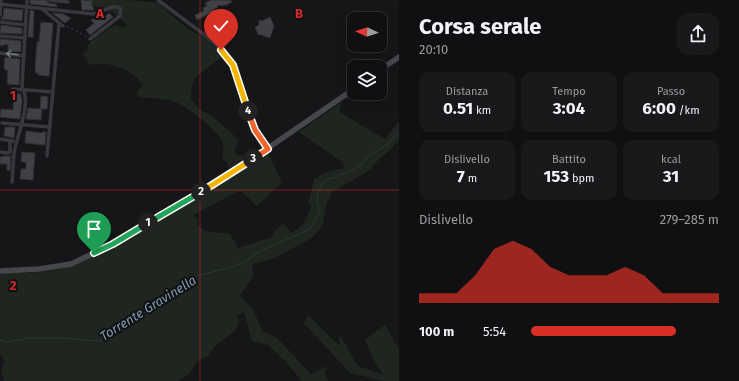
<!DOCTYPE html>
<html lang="it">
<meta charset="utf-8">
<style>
:root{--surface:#101012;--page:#19191b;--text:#f1f3f6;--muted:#9c9d9f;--line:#303032;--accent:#d93025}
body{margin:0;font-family:"Fira Sans",sans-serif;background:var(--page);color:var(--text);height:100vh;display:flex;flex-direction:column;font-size:15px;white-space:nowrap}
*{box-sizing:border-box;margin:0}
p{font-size:13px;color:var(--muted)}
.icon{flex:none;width:22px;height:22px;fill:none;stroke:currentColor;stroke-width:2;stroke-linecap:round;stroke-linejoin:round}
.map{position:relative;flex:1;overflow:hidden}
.panel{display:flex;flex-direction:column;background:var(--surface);width:340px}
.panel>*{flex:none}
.needle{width:26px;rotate:274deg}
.controls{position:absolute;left:347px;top:12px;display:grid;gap:8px}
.controls a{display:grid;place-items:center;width:40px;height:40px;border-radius:8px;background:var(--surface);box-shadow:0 4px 16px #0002,0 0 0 1px var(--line);font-size:20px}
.pin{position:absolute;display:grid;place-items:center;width:34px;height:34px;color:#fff;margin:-41px -17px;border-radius:50% 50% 50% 0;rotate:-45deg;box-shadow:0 0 4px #0007}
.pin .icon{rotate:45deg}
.km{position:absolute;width:20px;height:20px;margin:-10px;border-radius:50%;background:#222;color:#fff;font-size:11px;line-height:20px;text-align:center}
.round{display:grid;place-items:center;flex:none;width:42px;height:42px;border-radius:12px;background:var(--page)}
.overview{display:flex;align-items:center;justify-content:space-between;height:68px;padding:0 20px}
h1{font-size:22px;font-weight:700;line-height:30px}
.figures{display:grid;grid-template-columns:repeat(3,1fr);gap:6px;height:68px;padding:4px 20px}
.figures div{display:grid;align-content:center;border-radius:10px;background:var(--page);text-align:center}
.figures b{font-size:17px;font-weight:700}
.figures small{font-size:11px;font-weight:400}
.figures p{font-size:11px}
.chart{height:112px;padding:8px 20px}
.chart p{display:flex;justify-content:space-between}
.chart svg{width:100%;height:72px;margin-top:4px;fill:var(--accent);opacity:.7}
ul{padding:0 20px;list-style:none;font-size:13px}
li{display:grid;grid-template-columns:64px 48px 1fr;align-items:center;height:30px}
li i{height:10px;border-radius:5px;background:var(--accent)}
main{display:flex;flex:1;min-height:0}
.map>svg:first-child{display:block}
.green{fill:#1e261f}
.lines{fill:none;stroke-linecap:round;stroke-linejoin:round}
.stream{stroke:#2c353c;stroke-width:1}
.building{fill:#404145;stroke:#303034}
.path{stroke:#3d3f44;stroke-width:1;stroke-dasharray:2 3;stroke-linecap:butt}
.minor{stroke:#37383d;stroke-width:3.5}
.secondary{stroke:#45474d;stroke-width:5.5}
.oneway{stroke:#757881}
.split-1-casing{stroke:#fff;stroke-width:8}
.split-2-casing{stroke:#fff;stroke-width:8}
.split-3-casing{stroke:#fff;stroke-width:8}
.split-4-casing{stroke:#fff;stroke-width:8}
.split-5-casing{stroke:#fff;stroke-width:8}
.split-1{stroke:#22a559;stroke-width:5}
.split-2{stroke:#22a559;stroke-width:5}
.split-3{stroke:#f5b400;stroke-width:5}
.split-4{stroke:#f0652b;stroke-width:5}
.split-5{stroke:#f5b400;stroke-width:5}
.grid{fill:none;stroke:#d62828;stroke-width:1;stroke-opacity:0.55}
.labels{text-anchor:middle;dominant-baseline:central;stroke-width:4;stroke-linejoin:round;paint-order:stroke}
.water-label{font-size:13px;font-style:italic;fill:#7f9bb3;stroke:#111113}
.grid-label{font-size:13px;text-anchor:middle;font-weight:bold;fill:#d62828;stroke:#111113;stroke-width:4;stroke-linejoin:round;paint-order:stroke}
</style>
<main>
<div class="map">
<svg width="399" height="381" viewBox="0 0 399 381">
<rect width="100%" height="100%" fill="#161618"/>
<g class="green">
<path d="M 92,0 L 128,0 L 160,3 L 168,12 L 189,30 L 205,38 L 223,56 L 196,77 L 192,84 L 191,99 L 200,110 L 212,116 L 239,140 L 234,152 L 239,156 L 243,155 L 245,160 L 229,169 L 227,162 L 222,159 C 224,153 224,147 222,141 C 216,129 185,104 172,101 C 162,98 149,98 138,97 L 137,92 L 143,85 C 134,71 109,60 93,65 L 88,63 L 83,54 L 88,50 L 87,45 L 107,30 L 115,25 L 123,28 L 127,25 L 113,12 L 102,11 L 92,4 Z"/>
<path d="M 342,102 L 339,112 L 385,139 L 399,121 L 399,140 L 394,146 L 372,166 L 372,169 L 332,192 L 326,205 L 323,225 L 312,238 L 273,259 L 252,264 L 254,275 L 240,295 L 254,311 L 262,331 L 276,337 L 311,374 L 327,366 L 325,376 L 329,381 L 302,381 L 285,361 L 268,345 L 252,341 L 244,312 L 237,316 L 239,323 L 234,332 L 215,346 L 208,356 L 198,361 L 189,374 L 178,381 L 4,381 L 1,372 L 4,360 L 0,355 L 0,273 L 28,273 L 51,271 L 77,264 L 115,245 L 268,153 L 282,182 L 257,206 L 242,192 L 237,192 L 193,215 L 199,220 L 197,225 L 205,231 L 230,234 L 238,248 L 272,237 L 274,232 L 283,223 L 292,233 C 302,227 308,218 311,206 L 308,204 L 314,179 L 327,172 L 345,168 L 342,162 L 299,132 Z"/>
<path d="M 308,315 L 340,346 L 338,332 L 358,366 L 384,375 L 373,359 L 365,340 L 385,325 L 399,349 L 399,381 L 383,381 L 350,373 L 304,323 Z"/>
</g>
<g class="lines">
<path class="stream" d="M 0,340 L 7,342 L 29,338 L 59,338 L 100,341 L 121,324 L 146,312 L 174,290 L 194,277 L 241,264 L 260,251 L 310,229 L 318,215 L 319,209 L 317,202 L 318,192 L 322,184 L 328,179 L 336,177 L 360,166 L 369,156 L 389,143 L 399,131"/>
</g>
<g class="building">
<path d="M 30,0 L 47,0 L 48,3 L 56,4 L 57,7 L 30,4 Z"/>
<path d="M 81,0 L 84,0 L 84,1 L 92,0 L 92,6 L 93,6 L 94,10 L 82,10 Z"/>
<path d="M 211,0 L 230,0 L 232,2 L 226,5 L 223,5 L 223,6 L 218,5 L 217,8 L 214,9 L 215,11 L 197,20 L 195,15 L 204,11 L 203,8 L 207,6 L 205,3 Z"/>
<path d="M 4,8 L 23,10 L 22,21 L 1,19 L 3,16 Z"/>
<path d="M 30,10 L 34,11 L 33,37 L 28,37 Z"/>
<path d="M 52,13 L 63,14 L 71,18 L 65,23 Z"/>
<path d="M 109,13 L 113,17 L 90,35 L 86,30 L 94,23 L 91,20 L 102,16 L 103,18 Z"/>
<path d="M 270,17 L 274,26 L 270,38 L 258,34 L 255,27 L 259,25 L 259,20 L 262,21 Z"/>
<path d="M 41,22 L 53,23 L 49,76 L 38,75 L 39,73 L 36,73 L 35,71 L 37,42 L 39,42 Z"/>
<path d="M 1,25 L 22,28 L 22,34 L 0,33 Z"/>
<path d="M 0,39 L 21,41 L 21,52 L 8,51 L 8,44 L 0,46 Z"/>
<path d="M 5,57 L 20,59 L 19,85 L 7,84 L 8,70 L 5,70 L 4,67 Z"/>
<path d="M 14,93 L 21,94 L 22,102 L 20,119 L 0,117 L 1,109 L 13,110 Z"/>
<path d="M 41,96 L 48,97 L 47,109 L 40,109 Z"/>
<path d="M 28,108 L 42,109 L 41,120 L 26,119 Z"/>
<path d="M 5,127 L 15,127 L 14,138 L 4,136 Z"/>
<path d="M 26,131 L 42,133 L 42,132 L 46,132 L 45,145 L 25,143 Z"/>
<path d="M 22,152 L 35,153 L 33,180 L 20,179 L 21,169 L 26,169 L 26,162 L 21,162 Z"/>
<path d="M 6,156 L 11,156 L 10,171 L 7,170 L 7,164 L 0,164 L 0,157 Z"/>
</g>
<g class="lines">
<g class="path">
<path d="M 67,26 L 87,37"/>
<path d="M 92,42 L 95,47"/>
</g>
<g class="minor">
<path d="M 50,0 L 68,2"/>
<path d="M 158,0 L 206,36 L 221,50 L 233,65 L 255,130 L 267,149"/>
<path d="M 0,4 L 93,14 L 112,7 L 117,7 L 121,9 L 120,16 L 90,39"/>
<path d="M 42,9 L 63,26"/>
<path d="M 0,15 L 1,0"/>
<path d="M 0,22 L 26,25"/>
<path d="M 0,36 L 25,38"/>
<path d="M 0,53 L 24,56"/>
<path d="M 13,89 L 53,92"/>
<path d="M 2,123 L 50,127"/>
<path d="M 0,139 L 13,141"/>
<path d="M 0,152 L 7,153 L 10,152 L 10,142 L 12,141"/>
<path d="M 47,156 L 59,24"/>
<path d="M 12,182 C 13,172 13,163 14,153 C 17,134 32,105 22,86 L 27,0"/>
</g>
<g class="secondary">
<path d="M 380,70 L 399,57"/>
<path d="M 0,271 L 39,269 L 71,264 L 113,244 L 230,174 L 354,89"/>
</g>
</g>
<defs><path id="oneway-shaft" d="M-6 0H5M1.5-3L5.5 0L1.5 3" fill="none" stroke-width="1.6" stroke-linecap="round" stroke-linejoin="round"/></defs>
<use class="oneway" href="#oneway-shaft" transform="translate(12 54) rotate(-173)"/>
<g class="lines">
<g class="split-1-casing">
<path id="split-1" d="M 94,253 L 113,244 L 148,223"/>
</g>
<g class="split-2-casing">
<path id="split-2" d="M 148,223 L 201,192"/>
</g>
<g class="split-3-casing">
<path id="split-3" d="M 201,192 L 253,159"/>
</g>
<g class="split-4-casing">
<path id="split-4" d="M 248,111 L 255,130 L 268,149 L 253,159"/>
</g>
<g class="split-5-casing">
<path id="split-5" d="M 221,50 L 233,65 L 248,111"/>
</g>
<use href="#split-1" class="split-1"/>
<use href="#split-2" class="split-2"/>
<use href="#split-3" class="split-3"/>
<use href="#split-4" class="split-4"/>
<use href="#split-5" class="split-5"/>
</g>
<path class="grid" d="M 200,0 L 200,381M 0,190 L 399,190"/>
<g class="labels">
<g class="water-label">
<text transform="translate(148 308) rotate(-32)">Torrente Gravinella</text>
</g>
</g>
<g class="grid-label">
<text x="100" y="18">A</text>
<text x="299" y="18">B</text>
<text x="13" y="100">1</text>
<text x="13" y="290">2</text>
</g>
</svg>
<div class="controls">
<a><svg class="needle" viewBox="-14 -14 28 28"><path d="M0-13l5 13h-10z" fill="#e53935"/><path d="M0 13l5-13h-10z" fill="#9c9d9f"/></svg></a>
<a><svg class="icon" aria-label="layers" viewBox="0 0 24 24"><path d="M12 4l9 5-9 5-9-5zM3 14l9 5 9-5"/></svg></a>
</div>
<div class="pin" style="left:94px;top:253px;background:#1e9e55"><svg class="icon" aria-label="arrive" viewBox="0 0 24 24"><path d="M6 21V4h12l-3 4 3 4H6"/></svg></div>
<div class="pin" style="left:221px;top:50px;background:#d93025"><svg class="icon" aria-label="check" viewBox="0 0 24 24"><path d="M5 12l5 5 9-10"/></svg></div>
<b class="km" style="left:148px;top:223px">1</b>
<b class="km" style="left:201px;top:192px">2</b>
<b class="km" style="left:253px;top:159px">3</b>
<b class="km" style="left:248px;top:111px">4</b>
</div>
<section class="panel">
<div class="overview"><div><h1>Corsa serale</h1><p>20:10</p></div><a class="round"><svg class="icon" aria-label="share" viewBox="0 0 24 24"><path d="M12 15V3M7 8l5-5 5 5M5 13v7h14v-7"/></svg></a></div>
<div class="figures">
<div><p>Distanza</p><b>0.51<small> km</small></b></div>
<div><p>Tempo</p><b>3:04</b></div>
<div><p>Passo</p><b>6:00<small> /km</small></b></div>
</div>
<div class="figures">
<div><p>Dislivello</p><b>7<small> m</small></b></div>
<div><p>Battito</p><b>153<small> bpm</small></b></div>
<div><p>kcal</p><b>31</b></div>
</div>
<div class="chart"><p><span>Dislivello</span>279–285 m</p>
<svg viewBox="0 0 160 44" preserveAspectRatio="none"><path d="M0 44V38L10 38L20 38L30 27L40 11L50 6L60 11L70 22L80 27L90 27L100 27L110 22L120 27L130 38L140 38L150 38L160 38V44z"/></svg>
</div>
<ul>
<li><b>100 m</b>5:54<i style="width:77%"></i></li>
</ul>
</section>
</main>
